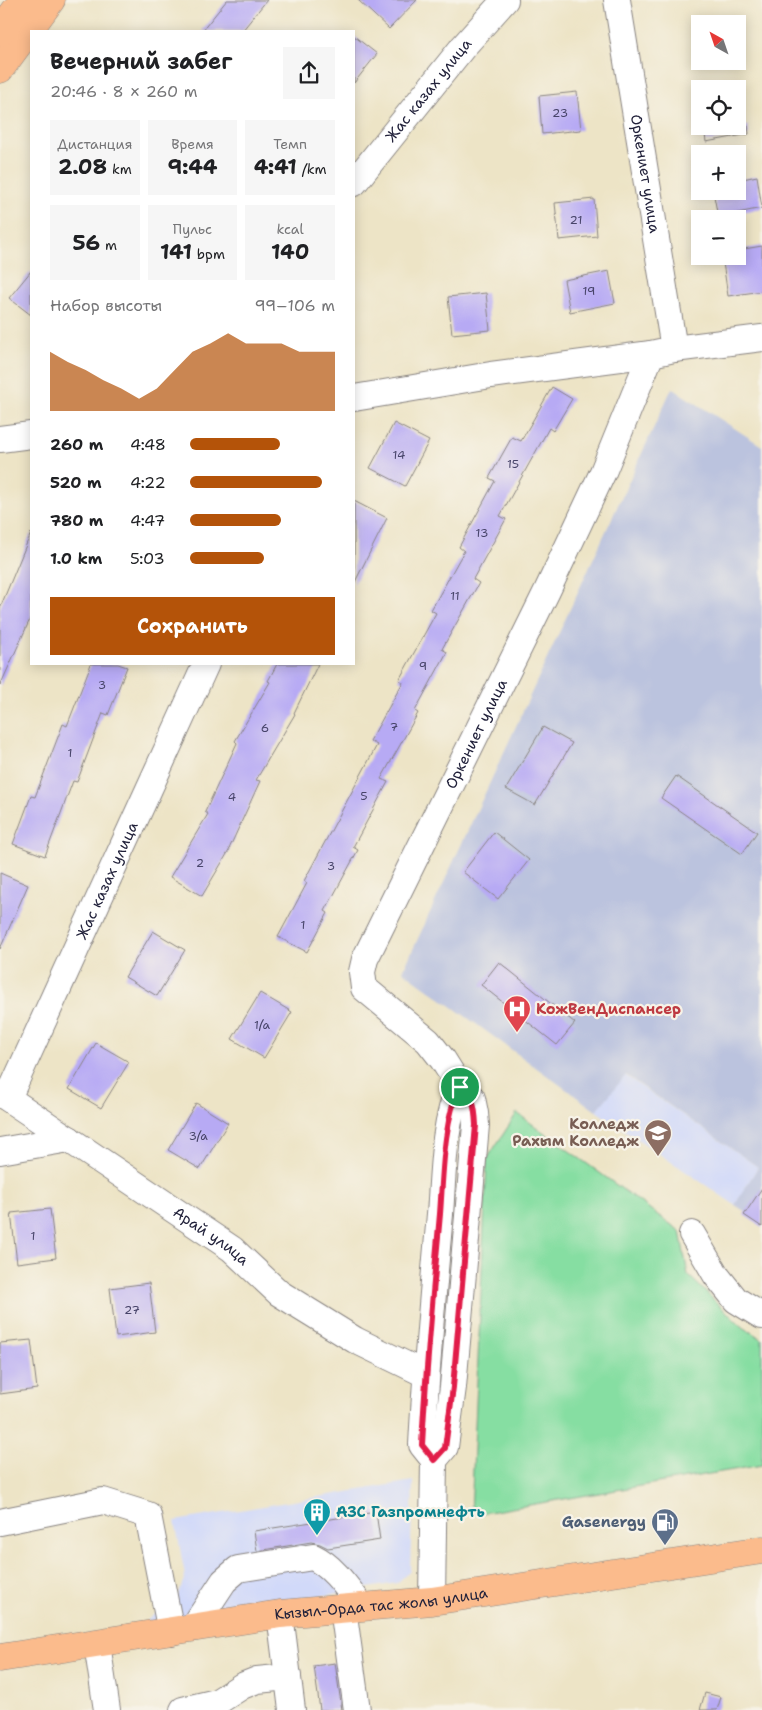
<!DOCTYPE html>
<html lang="ru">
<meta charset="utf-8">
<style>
:root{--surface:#fff;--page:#f6f6f6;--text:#202124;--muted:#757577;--accent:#b45309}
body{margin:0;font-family:"Shantell Sans",sans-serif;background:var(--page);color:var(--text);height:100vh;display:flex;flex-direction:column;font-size:19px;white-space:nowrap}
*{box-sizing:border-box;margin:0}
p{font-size:16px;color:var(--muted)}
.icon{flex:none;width:28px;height:28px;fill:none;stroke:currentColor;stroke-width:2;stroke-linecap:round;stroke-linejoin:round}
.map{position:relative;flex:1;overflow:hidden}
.side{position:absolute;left:30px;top:30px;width:325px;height:635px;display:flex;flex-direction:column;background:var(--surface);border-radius:0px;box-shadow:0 2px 12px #0003}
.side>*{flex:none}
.needle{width:32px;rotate:320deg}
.controls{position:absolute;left:691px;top:15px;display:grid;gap:10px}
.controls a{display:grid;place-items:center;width:55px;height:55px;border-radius:0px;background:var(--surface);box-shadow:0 2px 12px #0003;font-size:25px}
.pin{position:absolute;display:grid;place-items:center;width:42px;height:42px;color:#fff;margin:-21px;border:2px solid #fff;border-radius:50%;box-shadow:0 1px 5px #0007}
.round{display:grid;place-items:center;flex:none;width:52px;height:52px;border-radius:0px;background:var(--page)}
.head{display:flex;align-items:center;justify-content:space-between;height:85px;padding:0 20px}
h1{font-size:22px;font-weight:700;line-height:38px}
.stats{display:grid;grid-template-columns:repeat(3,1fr);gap:8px;height:85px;padding:5px 20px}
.stats div{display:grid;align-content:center;border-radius:0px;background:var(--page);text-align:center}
.stats b{font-size:21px;font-weight:700}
.stats small{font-size:14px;font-weight:400}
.stats p{font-size:14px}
.chart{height:140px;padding:10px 20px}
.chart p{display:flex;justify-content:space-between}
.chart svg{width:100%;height:90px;margin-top:5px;fill:var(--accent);opacity:.7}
.action{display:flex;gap:10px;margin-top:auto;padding:10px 20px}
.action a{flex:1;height:58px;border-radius:0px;background:var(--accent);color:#fff;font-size:20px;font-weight:700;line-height:58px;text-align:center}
ul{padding:0 20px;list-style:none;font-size:16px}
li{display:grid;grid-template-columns:80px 60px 1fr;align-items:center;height:38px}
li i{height:12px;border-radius:6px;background:var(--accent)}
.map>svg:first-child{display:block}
.built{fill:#d1d9f9}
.industrial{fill:#bbc3de}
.green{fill:#86dea2;stroke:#54806e}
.building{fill:#b7aaf4}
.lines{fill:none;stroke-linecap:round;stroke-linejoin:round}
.minor-casing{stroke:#888380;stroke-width:28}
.major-casing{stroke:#888380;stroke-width:29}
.highway-casing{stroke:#888380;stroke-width:29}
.minor{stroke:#fff;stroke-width:26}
.major{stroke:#fbbb8c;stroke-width:28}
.highway{stroke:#fbbb8c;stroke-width:28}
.route-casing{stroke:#fff;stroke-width:10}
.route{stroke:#e11d48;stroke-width:6}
.labels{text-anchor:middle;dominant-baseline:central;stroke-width:4.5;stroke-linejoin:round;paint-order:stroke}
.number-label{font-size:12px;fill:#474469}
.street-label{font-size:15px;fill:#22223b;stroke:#f7f3e8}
.health-label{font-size:15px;font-weight:bold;fill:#be3a42;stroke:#f7f3e8;text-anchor:start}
.education-label{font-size:15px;font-weight:bold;fill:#785e54;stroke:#f7f3e8;text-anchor:end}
.culture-label{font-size:15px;font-weight:bold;fill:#0d838f;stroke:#f7f3e8;text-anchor:start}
.service-label{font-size:15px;font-weight:bold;fill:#4e5e75;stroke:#f7f3e8;text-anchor:end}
</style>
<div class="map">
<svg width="762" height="1710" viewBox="0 0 762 1710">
<rect width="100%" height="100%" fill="#f7f3e8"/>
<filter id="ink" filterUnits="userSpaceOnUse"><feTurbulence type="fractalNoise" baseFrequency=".02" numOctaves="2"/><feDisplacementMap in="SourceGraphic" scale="10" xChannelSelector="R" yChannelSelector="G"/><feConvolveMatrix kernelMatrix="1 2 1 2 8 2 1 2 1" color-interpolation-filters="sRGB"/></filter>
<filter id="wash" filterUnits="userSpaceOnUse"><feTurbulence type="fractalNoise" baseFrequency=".0096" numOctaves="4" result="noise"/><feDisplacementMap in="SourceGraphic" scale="20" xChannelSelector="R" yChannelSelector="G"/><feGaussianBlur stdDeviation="1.12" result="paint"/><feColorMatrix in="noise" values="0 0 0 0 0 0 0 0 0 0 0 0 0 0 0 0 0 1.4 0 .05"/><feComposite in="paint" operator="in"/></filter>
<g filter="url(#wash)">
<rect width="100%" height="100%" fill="#ede4c6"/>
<g class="built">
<path d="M 625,1075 L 758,1167 L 735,1205 L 596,1111 Z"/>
<path d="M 413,1481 L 410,1571 L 397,1583 L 139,1627 L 178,1595 L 185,1576 L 175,1521 Z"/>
</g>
<path class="industrial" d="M 672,388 L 762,446 L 762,1222 L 735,1205 L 758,1167 L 626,1075 L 596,1111 L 403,971 Z"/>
<path class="green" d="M 517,1113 L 680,1231 L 688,1275 L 740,1325 L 762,1339 L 762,1465 L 471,1515 L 487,1159 Z"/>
<g id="blocks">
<g class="building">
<path d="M 227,0 L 267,0 L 242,31 L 202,31 Z"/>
<path d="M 358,0 L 417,0 L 389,29 Z"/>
<path d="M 354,36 L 377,54 L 354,83 Z"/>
<path d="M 577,92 L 581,130 L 542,134 L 539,96 Z"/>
<path d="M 704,126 L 748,126 L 749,134 L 706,142 Z"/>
<path d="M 757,176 L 762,208 L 718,217 L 713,191 L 738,191 L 738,180 Z"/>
<path d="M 594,199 L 597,236 L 559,240 L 555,203 Z"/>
<path d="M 762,246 L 762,291 L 728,296 L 722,256 L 738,256 L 738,250 Z"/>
<path d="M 31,271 L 31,315 L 9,298 Z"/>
<path d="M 609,271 L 615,303 L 570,312 L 564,280 Z"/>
<path d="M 486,293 L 490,330 L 452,334 L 448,297 Z"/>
<path d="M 552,387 L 572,399 L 553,431 L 549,428 L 500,516 L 506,519 L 473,579 L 479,583 L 442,649 L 447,652 L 415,711 L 418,713 L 381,779 L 388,782 L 353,847 L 358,850 L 325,911 L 328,913 L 307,952 L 278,937 L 307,883 L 304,881 L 377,745 L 370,741 L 403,682 L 399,680 L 436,613 L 431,610 L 464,551 L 459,547 L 495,481 L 489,478 L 512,437 L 521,441 Z"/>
<path d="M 394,423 L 429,441 L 405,486 L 370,468 Z"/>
<path d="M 354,501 L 387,518 L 354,584 Z"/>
<path d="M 31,533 L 31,617 L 0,686 L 0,608 Z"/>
<path d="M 91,664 L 118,664 L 127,667 L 108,715 L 103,713 L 77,782 L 73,781 L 45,856 L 13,844 L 31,796 L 35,797 L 63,724 L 67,726 Z"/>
<path d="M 277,664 L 318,664 L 294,713 L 295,714 L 256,780 L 260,781 L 229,849 L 230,849 L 202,896 L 170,877 L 208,814 L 205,812 L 237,743 L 235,741 L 270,682 L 268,681 Z"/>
<path d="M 543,727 L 572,743 L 535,805 L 506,789 Z"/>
<path d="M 676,776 L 757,832 L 742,854 L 661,798 Z"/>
<path d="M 494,832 L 529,860 L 498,899 L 463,872 Z"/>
<path d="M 0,873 L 28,885 L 0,949 Z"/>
<path d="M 153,931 L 185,950 L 157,996 L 125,977 Z"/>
<path d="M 499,962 L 575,1023 L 557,1045 L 481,985 Z"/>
<path d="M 260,993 L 292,1012 L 264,1058 L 232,1039 Z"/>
<path d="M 96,1043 L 129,1062 L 101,1108 L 69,1089 Z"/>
<path d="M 196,1103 L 228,1123 L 200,1169 L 168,1150 Z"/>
<path d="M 762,1188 L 762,1227 L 744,1215 Z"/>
<path d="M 50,1209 L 56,1258 L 17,1263 L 11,1213 Z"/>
<path d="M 149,1283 L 155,1332 L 116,1337 L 110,1288 Z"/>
<path d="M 31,1340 L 37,1389 L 0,1394 L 0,1343 Z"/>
<path d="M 376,1512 L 380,1540 L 328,1548 L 320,1544 L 311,1542 L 257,1551 L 254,1531 Z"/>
<path d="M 335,1663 L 342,1710 L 320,1710 L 314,1666 Z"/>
<path d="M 705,1693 L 721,1697 L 717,1710 L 700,1710 Z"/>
</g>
</g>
</g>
<g filter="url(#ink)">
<use href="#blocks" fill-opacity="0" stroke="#888380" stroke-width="1"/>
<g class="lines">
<g class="minor-casing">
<g id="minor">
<path id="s1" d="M 617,0 L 674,349"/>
<path id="s2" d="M 354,183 L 463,47 L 505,0"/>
<path d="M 354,398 L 491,375 L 651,354 L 674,349 L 762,338"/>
<path d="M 0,439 L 31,435"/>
<path id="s3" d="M 0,1093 L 232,1249 L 279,1293 L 355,1340 L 425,1374"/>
<path id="s4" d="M 8,1098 L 206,664"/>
<path d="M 0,1151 L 69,1139"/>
<path d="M 692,1234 L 716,1275 L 736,1300 L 762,1316"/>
<path id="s5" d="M 434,1460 L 445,1447 L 453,1387 L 476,1125 L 475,1113 L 472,1098 L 460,1087 L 443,1060 L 428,1041 L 364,988 L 362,972 L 365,959 L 547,591 L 603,472 L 651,354"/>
<path d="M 0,1522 L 103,1501 L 148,1515 L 171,1632"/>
<path d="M 432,1601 L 434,1460 L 422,1445 C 426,1367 433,1291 440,1214 C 443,1175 443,1121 460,1087"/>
<path d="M 343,1608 L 357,1710"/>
<path d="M 280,1614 L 292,1710"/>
<path d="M 193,1628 L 224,1581 L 238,1569 L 313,1557 C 334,1567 348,1589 362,1607"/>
<path d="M 97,1644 L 107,1710"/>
<path d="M 183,1710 L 217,1702 L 242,1686 L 257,1680 L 288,1677"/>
</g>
</g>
<g class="major-casing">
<g id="major">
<path d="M 0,69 L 51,0"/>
<path id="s6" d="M 0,1658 L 280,1614 L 432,1601 L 762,1550"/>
</g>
</g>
<g class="highway-casing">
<path id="highway" d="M 0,32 L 23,0"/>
</g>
<use href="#minor" class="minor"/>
<use href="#major" class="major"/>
<use href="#highway" class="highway"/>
</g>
</g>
<g class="lines" filter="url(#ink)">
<g class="route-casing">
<path id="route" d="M 460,1087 C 474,1100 475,1105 476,1125 L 453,1387 L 445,1448 L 434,1460 L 422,1445 C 426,1367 433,1291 440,1214 C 443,1175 443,1121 460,1087 Z"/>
</g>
<use href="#route" class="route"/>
</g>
<defs>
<g id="hospital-pin" transform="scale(1.4375)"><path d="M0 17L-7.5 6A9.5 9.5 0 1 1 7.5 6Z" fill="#e0444e" stroke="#f7f3e8"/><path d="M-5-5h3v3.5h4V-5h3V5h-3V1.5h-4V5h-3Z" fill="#fff"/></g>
<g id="university-pin" transform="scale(1.4375)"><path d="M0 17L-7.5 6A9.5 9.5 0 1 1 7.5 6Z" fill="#8d6e63" stroke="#f7f3e8"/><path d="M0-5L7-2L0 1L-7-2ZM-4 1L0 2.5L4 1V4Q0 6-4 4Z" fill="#fff"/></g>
<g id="building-pin" transform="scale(1.4375)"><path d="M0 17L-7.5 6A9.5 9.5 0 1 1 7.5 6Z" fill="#0f9aa8" stroke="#f7f3e8"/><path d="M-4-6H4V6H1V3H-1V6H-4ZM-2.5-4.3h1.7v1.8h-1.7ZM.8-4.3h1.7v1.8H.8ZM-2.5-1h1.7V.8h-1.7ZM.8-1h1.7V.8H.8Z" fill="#fff"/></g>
<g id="fuel-pin" transform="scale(1.4375)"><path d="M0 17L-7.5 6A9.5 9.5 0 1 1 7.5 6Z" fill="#5c6f8a" stroke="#f7f3e8"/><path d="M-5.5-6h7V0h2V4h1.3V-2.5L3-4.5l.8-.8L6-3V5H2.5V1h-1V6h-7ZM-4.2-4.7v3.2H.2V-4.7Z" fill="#fff"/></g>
</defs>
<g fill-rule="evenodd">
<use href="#hospital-pin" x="517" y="1009"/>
<use href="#university-pin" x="658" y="1133"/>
<use href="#building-pin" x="317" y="1512"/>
<use href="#fuel-pin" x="665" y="1522"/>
</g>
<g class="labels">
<g class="number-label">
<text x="560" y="113">23</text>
<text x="576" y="220">21</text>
<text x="589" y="291">19</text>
<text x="399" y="455">14</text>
<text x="513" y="464">15</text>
<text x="482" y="533">13</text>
<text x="455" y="596">11</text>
<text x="423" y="666">9</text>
<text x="102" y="685">3</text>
<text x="394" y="727">7</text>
<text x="265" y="728">6</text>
<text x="70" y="753">1</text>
<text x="364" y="796">5</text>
<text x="232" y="797">4</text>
<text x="200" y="863">2</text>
<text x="331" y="866">3</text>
<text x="303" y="925">1</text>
<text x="262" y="1025">1/а</text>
<text x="198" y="1136">3/а</text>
<text x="33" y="1236">1</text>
<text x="132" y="1310">27</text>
</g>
<g class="street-label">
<text stroke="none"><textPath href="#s2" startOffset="119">Жас казах улица</textPath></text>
<text stroke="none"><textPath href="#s1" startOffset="176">Оркениет улица</textPath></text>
<text stroke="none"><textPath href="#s5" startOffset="804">Оркениет улица</textPath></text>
<text stroke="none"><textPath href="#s4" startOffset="239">Жас казах улица</textPath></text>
<text stroke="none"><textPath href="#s3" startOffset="255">Арай улица</textPath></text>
<text stroke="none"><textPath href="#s6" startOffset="385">Кызыл-Орда тас жолы улица</textPath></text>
</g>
<g class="health-label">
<text x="536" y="1009">КожВенДиспансер</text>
</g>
<g class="education-label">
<text x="639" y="1124">Колледж<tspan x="639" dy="17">Рахым Колледж</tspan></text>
</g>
<g class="culture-label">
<text x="336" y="1512">АЗС Газпромнефть</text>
</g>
<g class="service-label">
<text x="646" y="1522">Gasenergy</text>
</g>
</g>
</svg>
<div class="controls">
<a><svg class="needle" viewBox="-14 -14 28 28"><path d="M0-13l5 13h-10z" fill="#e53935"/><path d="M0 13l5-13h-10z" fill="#757577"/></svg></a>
<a><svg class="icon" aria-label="locate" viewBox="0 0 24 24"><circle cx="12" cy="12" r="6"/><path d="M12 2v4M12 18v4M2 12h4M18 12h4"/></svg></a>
<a>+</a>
<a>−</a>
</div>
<div class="pin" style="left:460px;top:1087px;background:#1e9e55"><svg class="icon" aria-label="arrive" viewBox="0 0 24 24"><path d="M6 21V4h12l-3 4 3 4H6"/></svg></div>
<section class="side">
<div class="head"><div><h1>Вечерний забег</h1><p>20:46 · 8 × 260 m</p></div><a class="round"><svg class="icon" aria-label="share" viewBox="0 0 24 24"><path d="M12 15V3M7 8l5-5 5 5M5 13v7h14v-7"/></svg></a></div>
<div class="stats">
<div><p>Дистанция</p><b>2.08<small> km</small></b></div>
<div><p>Время</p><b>9:44</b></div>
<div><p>Темп</p><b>4:41<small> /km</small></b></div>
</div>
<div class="stats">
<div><b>56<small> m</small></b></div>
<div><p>Пульс</p><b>141<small> bpm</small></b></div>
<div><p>kcal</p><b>140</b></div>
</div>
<div class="chart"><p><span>Набор высоты</span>99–106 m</p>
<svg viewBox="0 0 160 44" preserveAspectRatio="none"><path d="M0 44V15L10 20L20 24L30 29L40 33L50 38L60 33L70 24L80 15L90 11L100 6L110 11L120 11L130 11L140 15L150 15L160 15V44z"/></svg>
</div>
<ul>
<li><b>260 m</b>4:48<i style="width:62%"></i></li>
<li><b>520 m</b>4:22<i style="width:91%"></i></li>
<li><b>780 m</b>4:47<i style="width:63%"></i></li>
<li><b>1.0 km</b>5:03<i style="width:51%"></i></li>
</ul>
<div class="action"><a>Сохранить</a></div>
</section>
</div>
